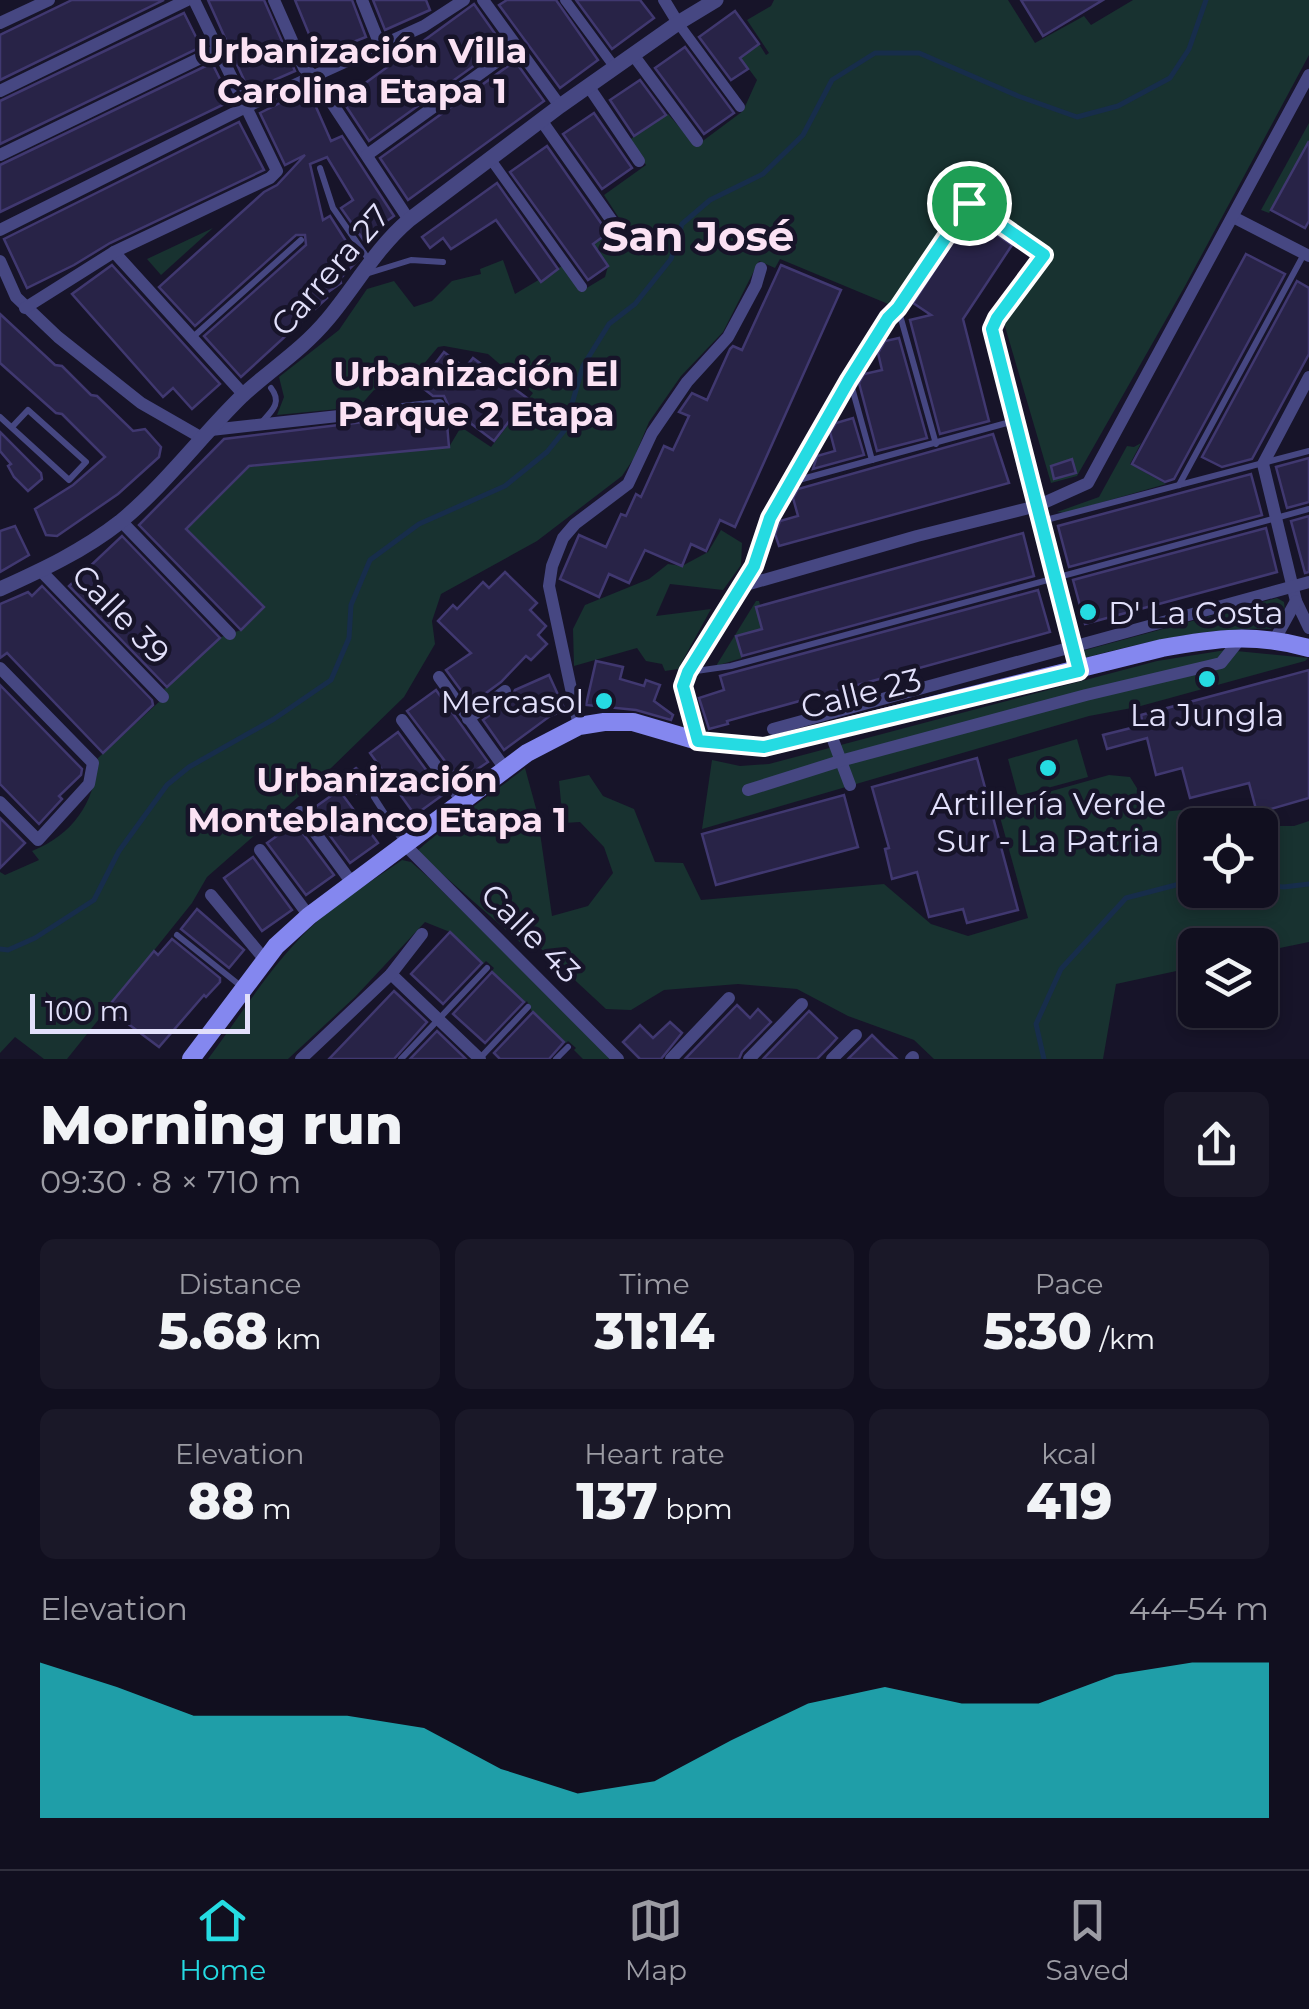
<!DOCTYPE html>
<meta charset="utf-8">
<style>
:root{--surface:#110f1f;--page:#1a1828;--text:#f1f3f6;--muted:#9c9ca4;--line:#302f3d;--accent:#25dbe2}
body{margin:0;font-family:Montserrat,sans-serif;background:var(--page);color:var(--text);height:100vh;display:flex;flex-direction:column;font-size:38px;white-space:nowrap}
*{box-sizing:border-box;margin:0}
p{font-size:32px;color:var(--muted)}
.icon{flex:none;width:55px;height:55px;fill:none;stroke:currentColor;stroke-width:2;stroke-linecap:round;stroke-linejoin:round}
.map{position:relative;height:1059px;overflow:hidden}
.details{display:flex;flex-direction:column;background:var(--surface);flex:1}
.details>*{flex:none}
.tools{position:absolute;left:1178px;top:808px;display:grid;gap:20px}
.tools a{display:grid;place-items:center;width:100px;height:100px;border-radius:15px;background:var(--surface);box-shadow:0 5px 15px #0003,0 0 0 2px var(--line);font-size:50px}
.scale{position:absolute;left:30px;bottom:25px;width:220px;box-sizing:border-box;padding-left:10px;border:5px solid #e2e0fb;border-top:0;font-size:28px;line-height:35px;white-space:nowrap;color:#e2e0fb;-webkit-text-stroke:8px #171429;paint-order:stroke}
.pin{position:absolute;display:grid;place-items:center;width:85px;height:85px;color:#fff;margin:-42px;border:5px solid #fff;border-radius:50%;box-shadow:0 2px 10px #0007}
.round{display:grid;place-items:center;flex:none;width:105px;height:105px;border-radius:15px;background:var(--page)}
.summary{display:flex;align-items:center;justify-content:space-between;height:170px;padding:0 40px}
h1{font-size:55px;font-weight:800;line-height:75px}
.figures{display:grid;grid-template-columns:repeat(3,1fr);gap:15px;height:170px;padding:10px 40px}
.figures div{display:grid;align-content:center;border-radius:15px;background:var(--page);text-align:center}
.figures b{font-size:50px;font-weight:800}
.figures small{font-size:28px;font-weight:400}
.figures p{font-size:28px}
.chart{height:280px;padding:20px 40px}
.chart p{display:flex;justify-content:space-between}
.chart svg{width:100%;height:180px;margin-top:10px;fill:var(--accent);opacity:.7}
.menu{display:flex;justify-content:space-around;align-items:center;height:140px;border-top:2px solid var(--line);background:var(--surface);font-size:28px;color:var(--muted)}
.menu a{display:grid;justify-items:center;gap:5px}
.menu .on{color:var(--accent)}
.map>svg:first-child{display:block}
.green{fill:#183230}
.lines{fill:none;stroke-linecap:round;stroke-linejoin:round}
.stream{stroke:#172d4b;stroke-width:5}
.building{fill:#282347;stroke:#403870;stroke-width:2.5}
.service{stroke:#464782;stroke-width:6}
.pedestrian{stroke:#464782;stroke-width:10}
.minor{stroke:#464782;stroke-width:12}
.tertiary{stroke:#464782;stroke-width:15}
.secondary{stroke:#8487ef;stroke-width:18}
.route-casing{stroke:#fff;stroke-width:20}
.route{stroke:#25dbe2;stroke-width:12}
.poi-dot{fill:#25dbe2;stroke:#171429;stroke-width:4}
.labels{text-anchor:middle;dominant-baseline:central;stroke-width:9;stroke-linejoin:round;paint-order:stroke}
.street-label{font-size:32px;fill:#e2e0fb;stroke:#171429}
.poi-label{font-size:32px;fill:#e2e0fb;stroke:#171429}
.neighbourhood-label{font-size:35px;font-weight:bold;fill:#fbe2f4;stroke:#171429}
.district-label{font-size:42px;font-weight:bold;fill:#fbe2f4;stroke:#171429}
</style>
<div class="map">
<svg width="1309" height="1059" viewBox="0 0 1309 1059">
<rect width="100%" height="100%" fill="#171429"/>
<g class="green">
<path d="M 774,0 L 1008,0 L 1035,43 L 1084,16 L 1091,25 L 1133,0 L 1309,0 L 1309,55 L 1185,286 L 1077,476 L 1051,483 L 1004,323 L 1052,257 L 1049,247 L 970,193 L 893,306 L 780,259 L 775,268 L 759,261 L 723,332 L 681,376 L 649,422 L 634,458 L 622,476 L 537,541 L 441,594 L 432,621 L 435,644 L 404,697 L 329,770 L 207,877 L 192,903 L 67,1059 L 44,1059 L 15,1037 L 0,1053 L 0,872 L 5,875 L 39,860 L 32,851 C 74,834 95,802 98,758 L 160,701 L 167,694 L 164,689 L 221,637 L 241,630 L 264,607 L 186,529 L 247,467 L 449,447 L 461,427 L 491,447 L 533,393 L 488,354 L 444,346 L 438,347 L 407,384 L 374,390 L 359,407 L 277,415 L 284,397 L 279,377 L 339,330 L 367,289 L 394,281 L 414,307 L 432,301 L 452,281 L 481,274 L 480,269 L 503,260 L 515,294 L 562,266 L 580,292 L 605,277 L 608,266 L 593,244 L 611,231 L 616,236 L 626,229 L 604,195 L 646,165 L 629,140 L 668,114 L 696,146 L 743,111 L 757,80 L 740,57 L 759,44 L 766,55 L 769,53 L 747,20 L 771,6 Z"/>
<path d="M 1309,123 L 1309,157 L 1269,213 L 1261,210 Z"/>
<path d="M 213,228 L 161,275 L 147,259 Z"/>
<path d="M 1141,443 L 1130,464 L 1166,484 L 1065,513 L 1057,512 L 1099,497 L 1127,446 L 1134,447 Z"/>
<path d="M 721,530 L 742,543 L 741,565 L 723,590 L 670,584 L 656,616 L 711,609 L 678,669 L 665,671 L 662,664 L 646,661 L 637,648 L 574,666 L 573,629 L 585,605 L 649,579 L 668,564 L 682,566 L 708,552 Z"/>
<path d="M 1277,598 L 1284,602 L 1285,612 L 1271,629 C 1205,627 1147,642 1084,658 L 1082,651 Z"/>
<path d="M 756,601 L 759,601 L 760,605 L 756,607 L 762,629 L 736,636 L 742,658 L 716,666 Z"/>
<path d="M 1226,650 L 1308,658 L 1305,661 L 1137,707 L 1089,716 L 702,829 L 712,760 L 740,766 L 769,764 L 1157,661 Z"/>
<path d="M 1077,739 L 1088,777 L 1018,796 L 1008,759 Z"/>
<path d="M 525,768 L 537,812 L 552,916 L 588,906 L 613,873 L 604,847 L 580,822 L 563,823 L 559,781 L 589,775 L 603,796 L 634,809 L 655,862 L 683,863 L 701,900 L 884,884 L 931,924 L 968,936 L 1028,918 L 1000,817 L 1012,802 L 1109,775 L 1130,777 L 1143,798 L 1162,812 L 1221,806 L 1259,825 L 1195,825 L 1195,890 L 1260,890 L 1260,826 L 1294,826 L 1309,821 L 1309,942 L 1260,952 L 1260,945 L 1195,945 L 1195,967 L 1116,984 L 1103,1059 L 934,1059 L 914,1040 L 848,1016 L 797,989 L 738,984 L 664,990 L 631,1010 L 606,1009 L 537,945 L 531,952 L 417,852 C 422,843 509,781 525,768 Z"/>
<path d="M 402,860 L 411,862 L 427,876 L 612,1059 L 583,1059 L 574,1050 L 576,1048 L 568,1041 L 566,1043 L 532,1012 L 527,1001 L 525,1003 L 492,971 L 494,968 L 486,961 L 483,964 L 450,932 L 425,922 L 355,997 L 288,1059 L 208,1059 C 240,1016 270,967 308,930 C 336,902 371,882 402,860 Z"/>
</g>
<g class="lines">
<g class="stream">
<path d="M 1260,885 L 1284,887 L 1309,884"/>
<path d="M 0,949 L 8,950 L 35,938 L 94,900 L 119,851 L 167,785 L 189,767 L 274,719 L 331,680 L 349,638 L 351,605 L 370,560 L 419,524 L 505,486 L 547,452 L 564,431 L 583,366 L 609,324 L 635,304 L 671,259 L 682,224 L 710,200 L 763,174 L 803,135 L 832,80 L 875,53 L 919,53 L 1018,96 L 1077,117 L 1118,106 L 1170,78 L 1189,49 L 1206,0"/>
<path d="M 1044,1059 L 1036,1024 L 1061,969 L 1126,898 L 1195,880"/>
</g>
</g>
<g class="building">
<path d="M 72,0 L 164,0 L 0,80 L 0,35 Z"/>
<path d="M 208,0 L 264,0 L 295,71 L 249,91 Z"/>
<path d="M 295,0 L 352,0 L 366,37 L 318,56 Z"/>
<path d="M 373,0 L 426,0 L 430,10 L 385,30 Z"/>
<path d="M 507,0 L 556,0 L 598,60 L 560,88 L 499,5 Z"/>
<path d="M 576,0 L 640,0 L 654,18 L 612,49 Z"/>
<path d="M 1021,0 L 1103,0 L 1043,36 Z"/>
<path d="M 474,4 L 503,45 L 369,141 L 342,100 Z"/>
<path d="M 735,11 L 759,44 L 740,58 L 748,69 L 731,80 L 699,37 Z"/>
<path d="M 184,13 L 201,47 L 0,144 L 0,101 Z"/>
<path d="M 685,47 L 734,113 L 704,134 L 655,68 Z"/>
<path d="M 515,61 L 544,101 L 408,200 L 380,158 Z"/>
<path d="M 212,63 L 231,101 L 0,212 L 0,165 Z"/>
<path d="M 640,80 L 666,115 L 634,136 L 610,100 Z"/>
<path d="M 304,91 L 309,91 L 331,141 L 342,136 L 394,216 L 384,223 L 386,226 L 367,245 L 341,208 L 353,200 L 327,157 L 310,164 L 323,220 L 330,216 L 358,260 L 340,279 L 341,283 L 324,295 L 327,298 L 241,377 L 204,336 L 306,245 L 305,235 L 296,235 L 195,326 L 159,287 L 264,192 L 277,185 L 305,155 L 285,165 L 260,113 Z"/>
<path d="M 594,113 L 632,168 L 602,189 L 563,134 Z"/>
<path d="M 239,122 L 264,170 L 110,243 L 74,265 L 27,288 L 4,239 Z"/>
<path d="M 1309,141 L 1309,221 L 1305,228 L 1271,210 Z"/>
<path d="M 547,146 L 608,233 L 593,244 L 608,266 L 588,280 L 510,172 Z"/>
<path d="M 497,183 L 558,269 L 541,282 L 496,220 L 451,249 L 443,238 L 430,248 L 422,237 Z"/>
<path d="M 970,216 L 1012,245 L 963,319 L 989,421 L 940,434 L 910,320 L 931,315 L 913,303 Z"/>
<path d="M 1246,254 L 1285,274 L 1174,479 L 1165,482 L 1132,464 Z"/>
<path d="M 112,265 L 220,384 L 192,409 L 173,388 L 163,397 L 72,294 Z"/>
<path d="M 781,265 L 841,290 L 735,527 L 720,520 L 706,551 L 691,544 L 682,566 L 645,550 L 629,583 L 609,574 L 599,597 L 560,579 L 579,535 L 606,547 L 621,514 L 626,516 L 636,494 L 641,497 L 664,446 L 673,450 L 689,416 L 679,412 L 692,393 L 707,400 L 730,349 L 733,346 L 742,350 Z"/>
<path d="M 1297,281 L 1309,288 L 1309,354 L 1252,459 L 1222,467 L 1202,457 Z"/>
<path d="M 0,314 L 55,365 L 62,366 L 91,395 L 97,396 L 133,431 L 145,429 L 161,447 L 159,457 L 118,494 L 57,536 L 46,535 L 35,509 L 73,485 L 105,457 L 62,414 L 56,413 L 0,363 Z"/>
<path d="M 899,338 L 927,438 L 877,451 L 859,383 L 864,374 L 882,370 L 878,353 L 885,341 Z"/>
<path d="M 444,352 L 465,368 L 473,358 L 527,398 L 494,441 L 449,407 L 444,396 L 433,396 L 419,385 Z"/>
<path d="M 446,412 L 449,447 L 249,466 L 186,529 L 264,607 L 241,630 L 139,525 L 224,439 Z"/>
<path d="M 853,418 L 864,455 L 813,469 L 817,456 L 835,451 L 830,432 L 836,423 Z"/>
<path d="M 0,432 L 41,473 L 42,479 L 28,491 L 14,477 L 8,466 L 11,464 L 0,451 Z"/>
<path d="M 993,434 L 1009,483 L 779,546 L 775,534 L 780,521 L 798,516 L 793,498 L 798,489 Z"/>
<path d="M 1309,458 L 1309,502 L 1287,508 L 1276,467 Z"/>
<path d="M 1072,459 L 1076,473 L 1054,479 L 1051,466 Z"/>
<path d="M 1251,474 L 1262,515 L 1069,567 L 1058,526 Z"/>
<path d="M 1309,516 L 1309,572 L 1305,573 L 1291,521 Z"/>
<path d="M 15,526 L 29,555 L 0,572 L 0,531 Z"/>
<path d="M 1266,528 L 1277,572 L 1085,624 L 1073,580 Z"/>
<path d="M 1023,533 L 1034,576 L 742,656 L 736,636 L 762,629 L 756,607 Z"/>
<path d="M 122,536 L 220,638 L 167,687 L 69,586 Z"/>
<path d="M 505,572 L 537,603 L 530,610 L 546,626 L 538,635 L 547,644 L 531,660 L 526,656 L 501,682 L 471,704 L 446,670 L 471,653 L 438,621 L 453,605 L 457,609 L 483,582 L 489,588 Z"/>
<path d="M 42,586 L 152,700 L 153,705 L 103,753 L 7,653 L 0,658 L 0,604 L 28,592 L 32,596 Z"/>
<path d="M 1038,590 L 1050,632 L 727,721 L 728,724 L 709,729 L 699,698 L 724,690 L 720,676 Z"/>
<path d="M 596,661 L 623,667 L 620,679 L 644,686 L 646,680 L 660,685 L 654,701 L 673,715 L 671,720 L 636,710 L 586,705 Z"/>
<path d="M 1309,670 L 1309,798 L 1257,813 L 1249,783 L 1190,798 L 1182,768 L 1156,775 L 1147,738 L 1107,749 L 1103,735 L 1143,725 L 1141,715 Z"/>
<path d="M 549,675 L 565,710 L 550,716 L 504,750 L 483,720 L 511,699 L 515,690 Z"/>
<path d="M 0,685 L 82,769 L 81,775 L 59,796 L 62,799 L 39,824 L 0,784 Z"/>
<path d="M 436,690 L 488,762 L 460,781 L 407,711 Z"/>
<path d="M 398,732 L 444,794 L 415,815 L 370,753 Z"/>
<path d="M 977,758 L 1018,910 L 967,923 L 963,909 L 929,917 L 917,872 L 892,879 L 885,849 L 889,848 L 872,787 Z"/>
<path d="M 356,768 L 372,782 L 366,793 L 342,794 L 378,843 L 350,863 L 311,810 L 352,781 L 349,773 Z"/>
<path d="M 844,795 L 858,847 L 716,885 L 702,834 Z"/>
<path d="M 0,818 L 25,843 L 0,868 Z"/>
<path d="M 295,823 L 334,875 L 306,895 L 267,843 Z"/>
<path d="M 253,857 L 292,910 L 262,931 L 224,878 Z"/>
<path d="M 197,909 L 244,950 L 229,968 L 181,929 Z"/>
<path d="M 450,932 L 482,963 L 443,1004 L 411,974 Z"/>
<path d="M 172,939 L 220,978 L 220,982 L 206,997 L 204,995 L 159,1047 L 107,1008 L 154,951 L 158,955 Z"/>
<path d="M 492,972 L 524,1002 L 485,1043 L 453,1014 Z"/>
<path d="M 394,991 L 427,1022 L 394,1059 L 329,1059 Z"/>
<path d="M 737,1005 L 750,1018 L 758,1009 L 771,1022 L 742,1052 L 739,1059 L 685,1059 Z"/>
<path d="M 809,1011 L 837,1038 L 829,1047 L 817,1059 L 763,1059 Z"/>
<path d="M 533,1012 L 564,1042 L 549,1059 L 500,1059 L 494,1053 Z"/>
<path d="M 670,1022 L 682,1033 L 661,1059 L 640,1059 L 623,1042 L 640,1025 L 653,1038 Z"/>
<path d="M 437,1031 L 466,1059 L 410,1059 Z"/>
<path d="M 872,1035 L 885,1048 L 897,1059 L 848,1059 Z"/>
</g>
<g class="lines">
<g class="service">
<path d="M 320,168 L 333,208 L 371,263"/>
<path d="M 369,273 L 411,260 L 443,262"/>
<path d="M 193,337 L 301,240"/>
<path d="M 851,384 L 872,460"/>
<path d="M 0,417 L 69,480 L 86,462 L 28,410 L 12,427"/>
<path d="M 260,424 C 271,412 283,403 271,388"/>
<path d="M 936,444 L 898,308 L 969,203"/>
<path d="M 795,481 L 1014,421"/>
<path d="M 1179,485 L 1304,254"/>
<path d="M 1042,521 L 1309,451"/>
<path d="M 689,672 L 731,666 L 1309,509"/>
<path d="M 374,797 L 403,842"/>
<path d="M 177,935 L 242,987"/>
<path d="M 481,1057 L 528,1007"/>
<path d="M 401,1059 L 487,968"/>
<path d="M 556,1059 L 568,1047"/>
</g>
<g class="pedestrian">
<path d="M 565,0 L 616,69"/>
<path d="M 678,23 L 740,107"/>
<path d="M 489,157 L 582,287"/>
</g>
<g class="minor">
<path d="M 274,0 L 304,68 L 314,76 L 409,220"/>
<path d="M 362,0 L 380,45"/>
<path d="M 483,0 L 560,106"/>
<path d="M 664,0 L 678,23"/>
<path d="M 0,23 L 49,0"/>
<path d="M 634,56 L 697,141"/>
<path d="M 589,87 L 639,161"/>
<path d="M 0,91 L 187,0"/>
<path d="M 541,120 L 617,228"/>
<path d="M 0,155 L 219,49"/>
<path d="M 367,155 L 517,47"/>
<path d="M 969,203 L 1044,255 L 997,318 L 992,329 L 1079,671"/>
<path d="M 1233,217 L 1309,256"/>
<path d="M 0,230 L 248,106 L 424,26 L 464,0"/>
<path d="M 114,252 L 244,395"/>
<path d="M 0,261 L 16,297 L 58,337 L 141,403 L 202,438"/>
<path d="M 25,308 L 114,252 L 270,178 L 277,171 L 194,0"/>
<path d="M 1309,377 L 1263,464 L 1296,601 L 1309,628"/>
<path d="M 211,430 L 439,405"/>
<path d="M 121,521 L 230,634"/>
<path d="M 40,570 L 163,697"/>
<path d="M 739,587 L 917,536 L 1037,506 L 1088,483 L 1309,75"/>
<path d="M 1275,639 L 1296,601"/>
<path d="M 0,668 L 93,763 L 89,784 L 38,840 L 0,802"/>
<path d="M 439,677 L 506,770"/>
<path d="M 468,719 L 505,691"/>
<path d="M 402,720 L 462,801"/>
<path d="M 579,726 L 549,586 L 552,566 L 563,538 L 575,524 L 628,484 L 652,433 L 687,382 L 728,337 L 756,285 L 761,268"/>
<path d="M 773,729 L 1309,582"/>
<path d="M 830,732 L 850,785"/>
<path d="M 698,741 L 683,686 L 687,672 L 754,566 L 770,518 L 849,380 L 888,318 L 898,308"/>
<path d="M 748,790 L 840,761 L 1086,695 L 1221,663 L 1241,638"/>
<path d="M 300,812 L 352,883"/>
<path d="M 405,845 L 618,1059"/>
<path d="M 260,850 L 309,916"/>
<path d="M 211,895 L 265,960"/>
<path d="M 391,974 L 480,1059"/>
<path d="M 301,1059 L 391,974 L 422,934"/>
<path d="M 671,1059 L 729,998"/>
<path d="M 749,1059 L 802,1004"/>
<path d="M 832,1059 L 856,1035"/>
<path d="M 911,1059 L 913,1057"/>
</g>
<path class="tertiary" d="M 0,589 C 42,570 83,551 120,522 C 165,485 200,437 242,396 C 270,370 302,350 327,320 C 355,287 376,248 409,220 L 560,106 L 678,23 L 716,0"/>
<path class="secondary" d="M 191,1059 L 276,946 L 309,916 L 527,753 L 579,726 L 604,722 L 633,722 L 698,741 L 764,747 L 1162,648 C 1216,638 1255,633 1309,648"/>
</g>
<g class="lines">
<g class="route-casing">
<path id="route" d="M 969,203 L 1044,255 L 997,318 L 992,329 L 1079,671 L 764,747 L 698,741 L 683,686 L 688,672 L 754,566 L 770,518 L 849,380 L 888,318 L 898,308 Z"/>
</g>
<use href="#route" class="route"/>
</g>
<g class="poi-dot">
<circle cx="1088" cy="612" r="10"/>
<circle cx="1207" cy="679" r="10"/>
<circle cx="604" cy="701" r="10"/>
<circle cx="1048" cy="768" r="10"/>
</g>
<g class="labels">
<g class="street-label">
<text transform="translate(330 270) rotate(-49)">Carrera 27</text>
<text transform="translate(121 614) rotate(46)">Calle 39</text>
<text transform="translate(861 693) rotate(-14)">Calle 23</text>
<text transform="translate(531 933) rotate(45)">Calle 43</text>
</g>
<g class="poi-label">
<text x="1108" y="612" text-anchor="start">D' La Costa</text>
<text x="584" y="701" text-anchor="end">Mercasol</text>
<text x="1207" y="714">La Jungla</text>
<text x="1048" y="803">Artillería Verde<tspan x="1048" dy="37">Sur - La Patria</tspan></text>
</g>
<g class="neighbourhood-label">
<text x="362" y="50">Urbanización Villa<tspan x="362" dy="40">Carolina Etapa 1</tspan></text>
<text x="476" y="373">Urbanización El<tspan x="476" dy="40">Parque 2 Etapa</tspan></text>
<text x="377" y="779">Urbanización<tspan x="377" dy="40">Monteblanco Etapa 1</tspan></text>
</g>
<g class="district-label">
<text x="698" y="236">San José</text>
</g>
</g>
</svg>
<div class="tools">
<a><svg class="icon" aria-label="locate" viewBox="0 0 24 24"><circle cx="12" cy="12" r="6"/><path d="M12 2v4M12 18v4M2 12h4M18 12h4"/></svg></a>
<a><svg class="icon" aria-label="layers" viewBox="0 0 24 24"><path d="M12 4l9 5-9 5-9-5zM3 14l9 5 9-5"/></svg></a>
</div>
<div class="scale">100 m</div>
<div class="pin" style="left:969px;top:203px;background:#1e9e55"><svg class="icon" aria-label="arrive" viewBox="0 0 24 24"><path d="M6 21V4h12l-3 4 3 4H6"/></svg></div>
</div>
<section class="details">
<div class="summary"><div><h1>Morning run</h1><p>09:30 · 8 × 710 m</p></div><a class="round"><svg class="icon" aria-label="share" viewBox="0 0 24 24"><path d="M12 15V3M7 8l5-5 5 5M5 13v7h14v-7"/></svg></a></div>
<div class="figures">
<div><p>Distance</p><b>5.68<small> km</small></b></div>
<div><p>Time</p><b>31:14</b></div>
<div><p>Pace</p><b>5:30<small> /km</small></b></div>
</div>
<div class="figures">
<div><p>Elevation</p><b>88<small> m</small></b></div>
<div><p>Heart rate</p><b>137<small> bpm</small></b></div>
<div><p>kcal</p><b>419</b></div>
</div>
<div class="chart"><p><span>Elevation</span>44–54 m</p>
<svg viewBox="0 0 160 44" preserveAspectRatio="none"><path d="M0 44V6L10 12L20 19L30 19L40 19L50 22L60 32L70 38L80 35L90 25L100 16L110 12L120 16L130 16L140 9L150 6L160 6V44z"/></svg>
</div>
</section>
<nav class="menu">
<a class="on"><svg class="icon" aria-label="home" viewBox="0 0 24 24"><path d="M3 11l9-7 9 7M6 9v11h12V9"/></svg>Home</a>
<a><svg class="icon" aria-label="map" viewBox="0 0 24 24"><path d="M3 6l6-2 6 2 6-2v14l-6 2-6-2-6 2zM9 4v14M15 6v14"/></svg>Map</a>
<a><svg class="icon" aria-label="saved" viewBox="0 0 24 24"><path d="M7 4h10v16l-5-4-5 4z"/></svg>Saved</a>
</nav>
